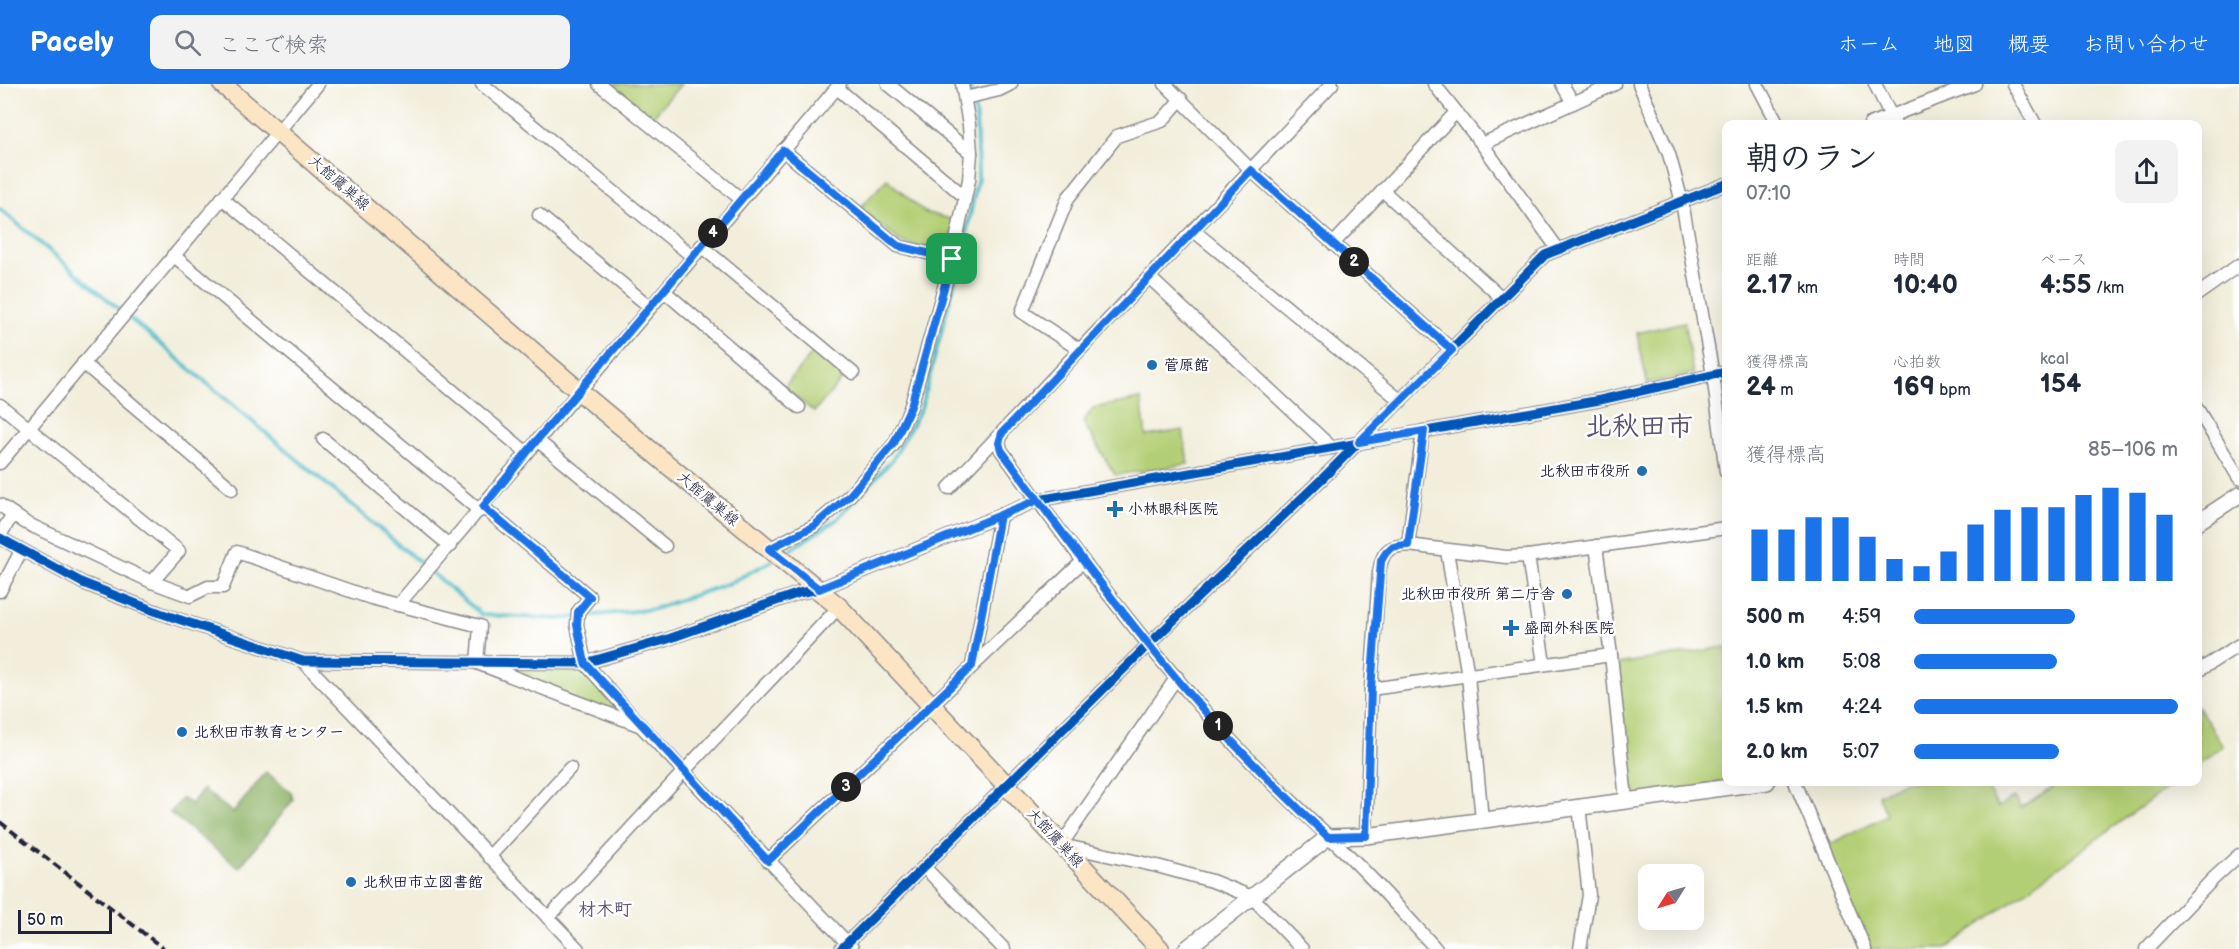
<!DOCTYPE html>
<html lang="ja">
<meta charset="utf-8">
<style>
:root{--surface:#fff;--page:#f2f2f3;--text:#1f2937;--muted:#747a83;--accent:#1a73e8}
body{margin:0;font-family:"Balsamiq Sans","Klee One",sans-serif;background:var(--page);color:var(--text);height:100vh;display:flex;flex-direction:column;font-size:22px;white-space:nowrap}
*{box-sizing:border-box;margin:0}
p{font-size:20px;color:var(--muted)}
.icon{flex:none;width:33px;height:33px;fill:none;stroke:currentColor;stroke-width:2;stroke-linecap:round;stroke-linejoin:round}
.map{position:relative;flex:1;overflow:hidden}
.sheet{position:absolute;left:1722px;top:36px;width:480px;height:666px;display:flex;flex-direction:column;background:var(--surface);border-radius:12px;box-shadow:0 6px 24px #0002}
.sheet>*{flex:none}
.needle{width:39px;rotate:233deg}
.controls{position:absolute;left:1638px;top:780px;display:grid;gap:12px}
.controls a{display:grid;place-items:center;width:66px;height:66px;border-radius:12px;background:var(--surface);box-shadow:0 6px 24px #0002;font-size:30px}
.scale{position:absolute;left:18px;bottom:15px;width:94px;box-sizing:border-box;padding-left:6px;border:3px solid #22223b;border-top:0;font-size:16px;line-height:21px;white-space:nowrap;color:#22223b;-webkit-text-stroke:4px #fff;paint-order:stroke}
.pin{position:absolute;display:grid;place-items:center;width:51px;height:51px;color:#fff;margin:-26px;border-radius:12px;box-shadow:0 3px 9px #0006}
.km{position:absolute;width:30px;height:30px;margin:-15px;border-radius:50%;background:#222;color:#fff;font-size:16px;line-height:30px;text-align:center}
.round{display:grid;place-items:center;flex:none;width:63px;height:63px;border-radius:12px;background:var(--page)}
.head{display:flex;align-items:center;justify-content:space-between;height:102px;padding:0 24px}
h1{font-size:33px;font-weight:700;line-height:45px}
.figures{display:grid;grid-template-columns:repeat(3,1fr);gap:9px;height:102px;padding:6px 24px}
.figures div{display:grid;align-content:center}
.figures b{font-size:26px;font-weight:700}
.figures small{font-size:16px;font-weight:400}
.figures p{font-size:16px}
.chart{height:168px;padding:12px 24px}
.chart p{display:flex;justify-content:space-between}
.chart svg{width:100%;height:108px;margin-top:6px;stroke:var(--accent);stroke-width:6}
ul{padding:0 24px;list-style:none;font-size:20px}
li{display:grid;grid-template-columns:96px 72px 1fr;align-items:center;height:45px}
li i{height:15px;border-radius:8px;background:var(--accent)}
header{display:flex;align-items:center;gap:36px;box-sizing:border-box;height:84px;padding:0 30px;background:var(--accent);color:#fff}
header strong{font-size:28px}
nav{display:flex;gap:33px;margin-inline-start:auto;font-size:21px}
.search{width:420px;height:54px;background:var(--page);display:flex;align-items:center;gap:15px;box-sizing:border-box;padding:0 21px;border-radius:12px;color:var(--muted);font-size:22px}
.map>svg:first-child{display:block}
.green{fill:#b3cf75;stroke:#6a7858;stroke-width:1.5}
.forest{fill:#8eb266;stroke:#586a50;stroke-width:1.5}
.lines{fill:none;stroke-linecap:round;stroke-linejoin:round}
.stream{stroke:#4bb9c6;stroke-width:4}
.minor-casing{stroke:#8a888b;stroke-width:15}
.tertiary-casing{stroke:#8a888b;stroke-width:18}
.secondary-casing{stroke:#8a888b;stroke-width:21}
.minor{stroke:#fff;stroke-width:12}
.tertiary{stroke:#fff;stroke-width:15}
.secondary{stroke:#fce5c4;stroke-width:18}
.rail{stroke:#22223b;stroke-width:4;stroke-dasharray:9 4.5;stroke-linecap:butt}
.cycleway-casing{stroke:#fff;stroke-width:13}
.cycleway{stroke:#0057b8;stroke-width:9}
.route-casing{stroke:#fff;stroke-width:12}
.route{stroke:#1a73e8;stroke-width:8}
.poi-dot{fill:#1f6fb2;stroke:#fff;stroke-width:2}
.labels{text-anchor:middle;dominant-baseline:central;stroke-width:5;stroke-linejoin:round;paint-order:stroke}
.street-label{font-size:15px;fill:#22223b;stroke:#fff}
.poi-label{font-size:15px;font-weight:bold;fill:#22223b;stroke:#fff;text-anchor:start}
.quarter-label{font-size:18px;font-weight:bold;fill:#5a506f;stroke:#fff}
.town-label{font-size:27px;font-weight:bold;fill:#5a506f;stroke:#fff}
</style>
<header>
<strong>Pacely</strong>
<div class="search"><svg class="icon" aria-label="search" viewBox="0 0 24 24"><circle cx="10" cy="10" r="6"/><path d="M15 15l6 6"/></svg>ここで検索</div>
<nav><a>ホーム</a><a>地図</a><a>概要</a><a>お問い合わせ</a></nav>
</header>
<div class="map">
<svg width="2239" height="865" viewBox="0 0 2239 865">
<rect width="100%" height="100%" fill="#fff"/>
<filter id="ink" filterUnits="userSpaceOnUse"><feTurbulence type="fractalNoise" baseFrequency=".0167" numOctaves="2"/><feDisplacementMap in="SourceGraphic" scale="12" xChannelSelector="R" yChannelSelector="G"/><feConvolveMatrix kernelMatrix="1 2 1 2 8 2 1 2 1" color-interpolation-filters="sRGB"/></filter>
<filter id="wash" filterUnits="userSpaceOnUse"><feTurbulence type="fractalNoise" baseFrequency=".008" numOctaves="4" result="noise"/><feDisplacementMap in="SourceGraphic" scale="24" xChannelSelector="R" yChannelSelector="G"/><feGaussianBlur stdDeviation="1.35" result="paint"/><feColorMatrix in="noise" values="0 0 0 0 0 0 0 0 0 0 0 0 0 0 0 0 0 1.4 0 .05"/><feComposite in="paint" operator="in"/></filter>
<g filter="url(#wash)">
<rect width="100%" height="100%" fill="#f2eedb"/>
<g class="green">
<path d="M 607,0 L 681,0 L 650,36 Z"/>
<path d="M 887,95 L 924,128 L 954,136 L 948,170 L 901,158 L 860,124 Z"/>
<path d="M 1684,238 L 1693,290 L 1647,299 L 1637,249 Z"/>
<path d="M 815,266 L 845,292 L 814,328 L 784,303 Z"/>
<path d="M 1141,315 L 1146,352 L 1183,346 L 1188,380 L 1115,391 L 1083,338 L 1093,324 Z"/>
<path d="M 1726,563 L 1726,698 L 1626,716 L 1612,581 Z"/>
<path d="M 477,579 L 585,579 L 641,642 Z"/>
<path d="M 2198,623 L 2223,662 L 2198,681 Z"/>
<path d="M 1903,698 L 1983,698 L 1998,723 L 2015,713 L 2021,724 L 2062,698 L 2175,698 L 1946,865 L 1865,865 L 1823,764 L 1887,731 L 1878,711 Z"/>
</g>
<path class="forest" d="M 266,688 L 291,708 L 293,716 L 239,784 L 170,729 L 182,714 L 191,720 L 203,705 L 233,729 Z"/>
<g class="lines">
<g class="stream">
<path d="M 0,125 L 482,531 L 559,535 L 654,525 L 730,499 L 773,476"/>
<path d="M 785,469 L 836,436 L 893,375 L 921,324 L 961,173 L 978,93 L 976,31 L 969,0"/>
</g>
</g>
</g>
<g filter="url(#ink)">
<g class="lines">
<g class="minor-casing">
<g id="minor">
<path d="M 482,0 L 692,172"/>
<path d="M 599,0 L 741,115"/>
<path d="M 888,0 L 971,69"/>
<path d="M 1165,0 L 1251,86 L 1452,266"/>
<path d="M 1434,0 L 1482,60 L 1558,165"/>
<path d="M 1562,0 L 1573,19"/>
<path d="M 1639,0 L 1669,70 L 1682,118 L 1713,291 L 1726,388"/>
<path d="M 1757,0 L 1778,40"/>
<path d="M 1875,0 L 1895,40"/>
<path d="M 2013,0 L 2035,40"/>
<path d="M 837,4 L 965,113"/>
<path d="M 965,14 L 999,6 L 1011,0"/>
<path d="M 1870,40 L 1975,0"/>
<path d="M 1482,60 L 1615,0"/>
<path d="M 783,66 L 898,162 L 952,175"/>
<path d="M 1382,106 L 1502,214"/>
<path d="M 222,114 L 527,369"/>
<path d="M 539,131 L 650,223"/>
<path d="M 1194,147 L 1401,317"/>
<path d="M 1333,160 L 1456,28"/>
<path d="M 701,162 L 853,289"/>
<path d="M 173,171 L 480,427"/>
<path d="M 1149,193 L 1332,364"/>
<path d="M 664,207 L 799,323"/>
<path d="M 2198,210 L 2239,181"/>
<path d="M 1080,266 L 1022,228 L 1068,114 L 1117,52 L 1162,37 L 1181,15"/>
<path d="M 83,279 L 232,405"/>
<path d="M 0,321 L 179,467 L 152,498"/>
<path d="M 2198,326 L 2239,394"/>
<path d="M 1002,349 L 999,359 L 1001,366 C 1072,464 1145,562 1226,651 C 1263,692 1303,728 1343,766 C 1376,797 1406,832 1436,865"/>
<path d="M 323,355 L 450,462"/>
<path d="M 537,356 L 665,462"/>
<path d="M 0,379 L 318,0"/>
<path d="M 949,404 L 1332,0"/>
<path d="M 0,421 L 26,439 L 152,498 L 190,512 L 208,503 L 223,503 L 237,468 L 371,514 L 480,542 L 477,579 L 641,642"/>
<path d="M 483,423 L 590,513 L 578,528 L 577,541 L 585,579 L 641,642 L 852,864"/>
<path d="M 0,451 L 13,430"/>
<path d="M 0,454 L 83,499 L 160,529 L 303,577 L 585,579 L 665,556 L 799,509 L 819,505 L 1038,416 L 1600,316 L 1726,288"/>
<path d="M 1408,461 L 1423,347"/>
<path d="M 1596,462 L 1611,571 L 1626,716"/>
<path d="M 769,465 L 814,442 L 850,411 L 895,359 L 911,322 L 952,175 L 969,96 L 971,69 L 969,41 L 962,0"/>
<path d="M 1447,467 L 1468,592 L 1482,735"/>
<path d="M 1528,472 L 1544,580"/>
<path d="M 0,507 L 21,467"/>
<path d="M 398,521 L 840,0"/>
<path d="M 303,577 L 578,865"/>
<path d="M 972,582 L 1000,431"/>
<path d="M 2198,587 L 2239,561"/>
<path d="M 1177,593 L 1061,761 L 1157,782 L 1212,797 L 1252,813 L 1302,865"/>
<path d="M 1371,605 L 1611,571"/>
<path d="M 1795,698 L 1865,865"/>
<path d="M 1579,722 L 1589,811 L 1580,865"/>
<path d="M 1366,752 L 1371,605 L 1379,489 C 1382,468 1387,462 1408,461 L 1506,473 L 1528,472 L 1726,444"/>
<path d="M 489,773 L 570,684"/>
<path d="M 768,777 L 1083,477"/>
<path d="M 925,784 L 1004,865"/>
<path d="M 548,834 L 684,687 L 839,523"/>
<path d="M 841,865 L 1149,560 L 1328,389 L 1545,171 L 1726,100"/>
<path d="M 2146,865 L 2214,794 L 2239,771"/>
</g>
</g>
<g class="tertiary-casing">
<g id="tertiary">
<path d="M 2198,438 L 2239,411"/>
<path d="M 1186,865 L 1328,753 L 1366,752 L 1767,698"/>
</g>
</g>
<g class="secondary-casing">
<path id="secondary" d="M 222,0 L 579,307 L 839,523 L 1160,865"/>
</g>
<use href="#minor" class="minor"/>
<use href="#tertiary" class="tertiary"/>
<use href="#secondary" class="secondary"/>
<path class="rail" d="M 0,738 L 164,865"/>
<g class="cycleway-casing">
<g id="cycleway">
<path d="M 0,454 L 83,499 L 160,529 L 303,577 L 585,579 L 665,556 L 799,509 L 819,505 L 1038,416 L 1600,316 L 1726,288"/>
<path d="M 841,865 L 1149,560 L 1328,389 L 1545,171 L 1726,100"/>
</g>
</g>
<use href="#cycleway" class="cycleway"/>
</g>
</g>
<g class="lines" filter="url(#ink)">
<g class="route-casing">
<path id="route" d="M 952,175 L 911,322 L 894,359 L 850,411 L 814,442 L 769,465 L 819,505 L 1038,416 C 1098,497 1159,578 1227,652 C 1259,687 1294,720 1328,753 L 1366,752 L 1371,605 L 1381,477 C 1389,462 1392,462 1408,461 L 1424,347 L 1359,358 L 1452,266 L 1251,86 L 1002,349 L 999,359 L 1001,366 L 1038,416 L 1000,431 L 972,582 L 768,777 L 585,579 L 577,541 L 578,528 L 590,513 L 483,423 L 537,356 L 783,66 L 898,162 L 952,175"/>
</g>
<use href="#route" class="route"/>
</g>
<g class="poi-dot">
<circle cx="1152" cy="281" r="6"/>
<circle cx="1642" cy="387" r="6"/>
<path d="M1112 416h6v6h6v6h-6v6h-6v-6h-6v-6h6z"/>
<circle cx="1567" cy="510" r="6"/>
<path d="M1508 535h6v6h6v6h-6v6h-6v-6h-6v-6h6z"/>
<circle cx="182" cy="648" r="6"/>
<circle cx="351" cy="798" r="6"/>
</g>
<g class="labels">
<g class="street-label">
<text transform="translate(339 99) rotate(41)">大館鷹巣線</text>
<text transform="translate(708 415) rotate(40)">大館鷹巣線</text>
<text transform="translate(1055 754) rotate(47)">大館鷹巣線</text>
</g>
<g class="poi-label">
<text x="1164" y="281">菅原館</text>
<text x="1630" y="387" text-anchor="end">北秋田市役所</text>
<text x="1128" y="425">小林眼科医院</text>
<text x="1555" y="510" text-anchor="end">北秋田市役所 第二庁舎</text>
<text x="1524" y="544">盛岡外科医院</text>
<text x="194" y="648">北秋田市教育センター</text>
<text x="363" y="798">北秋田市立図書館</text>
</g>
<g class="quarter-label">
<text x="605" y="825">材木町</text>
</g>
<g class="town-label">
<text x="1639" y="343">北秋田市</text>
</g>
</g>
</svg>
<div class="controls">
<a><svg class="needle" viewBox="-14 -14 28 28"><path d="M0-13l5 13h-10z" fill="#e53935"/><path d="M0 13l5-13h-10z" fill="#747a83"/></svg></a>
</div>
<div class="scale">50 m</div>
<div class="pin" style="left:952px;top:175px;background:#1e9e55"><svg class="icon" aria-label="arrive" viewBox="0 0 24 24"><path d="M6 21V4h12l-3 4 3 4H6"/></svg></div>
<b class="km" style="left:1218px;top:642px">1</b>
<b class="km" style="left:1354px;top:178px">2</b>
<b class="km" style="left:846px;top:703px">3</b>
<b class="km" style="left:713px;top:149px">4</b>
<section class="sheet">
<div class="head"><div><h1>朝のラン</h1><p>07:10</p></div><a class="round"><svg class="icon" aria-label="share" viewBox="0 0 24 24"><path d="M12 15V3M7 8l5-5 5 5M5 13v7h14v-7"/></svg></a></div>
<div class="figures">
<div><p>距離</p><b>2.17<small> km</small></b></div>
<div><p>時間</p><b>10:40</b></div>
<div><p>ペース</p><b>4:55<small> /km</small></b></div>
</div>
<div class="figures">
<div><p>獲得標高</p><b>24<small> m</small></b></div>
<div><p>心拍数</p><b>169<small> bpm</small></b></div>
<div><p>kcal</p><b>154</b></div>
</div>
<div class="chart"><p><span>獲得標高</span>85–106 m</p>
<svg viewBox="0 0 160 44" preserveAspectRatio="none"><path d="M5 44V23M15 44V23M25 44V18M35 44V18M45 44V26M55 44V35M65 44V38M75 44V32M85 44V21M95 44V15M105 44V14M115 44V14M125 44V9M135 44V6M145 44V8M155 44V17"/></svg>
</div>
<ul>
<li><b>500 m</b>4:59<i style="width:61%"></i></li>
<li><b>1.0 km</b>5:08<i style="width:54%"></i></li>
<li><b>1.5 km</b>4:24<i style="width:100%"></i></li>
<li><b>2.0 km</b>5:07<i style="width:55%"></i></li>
</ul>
</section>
</div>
